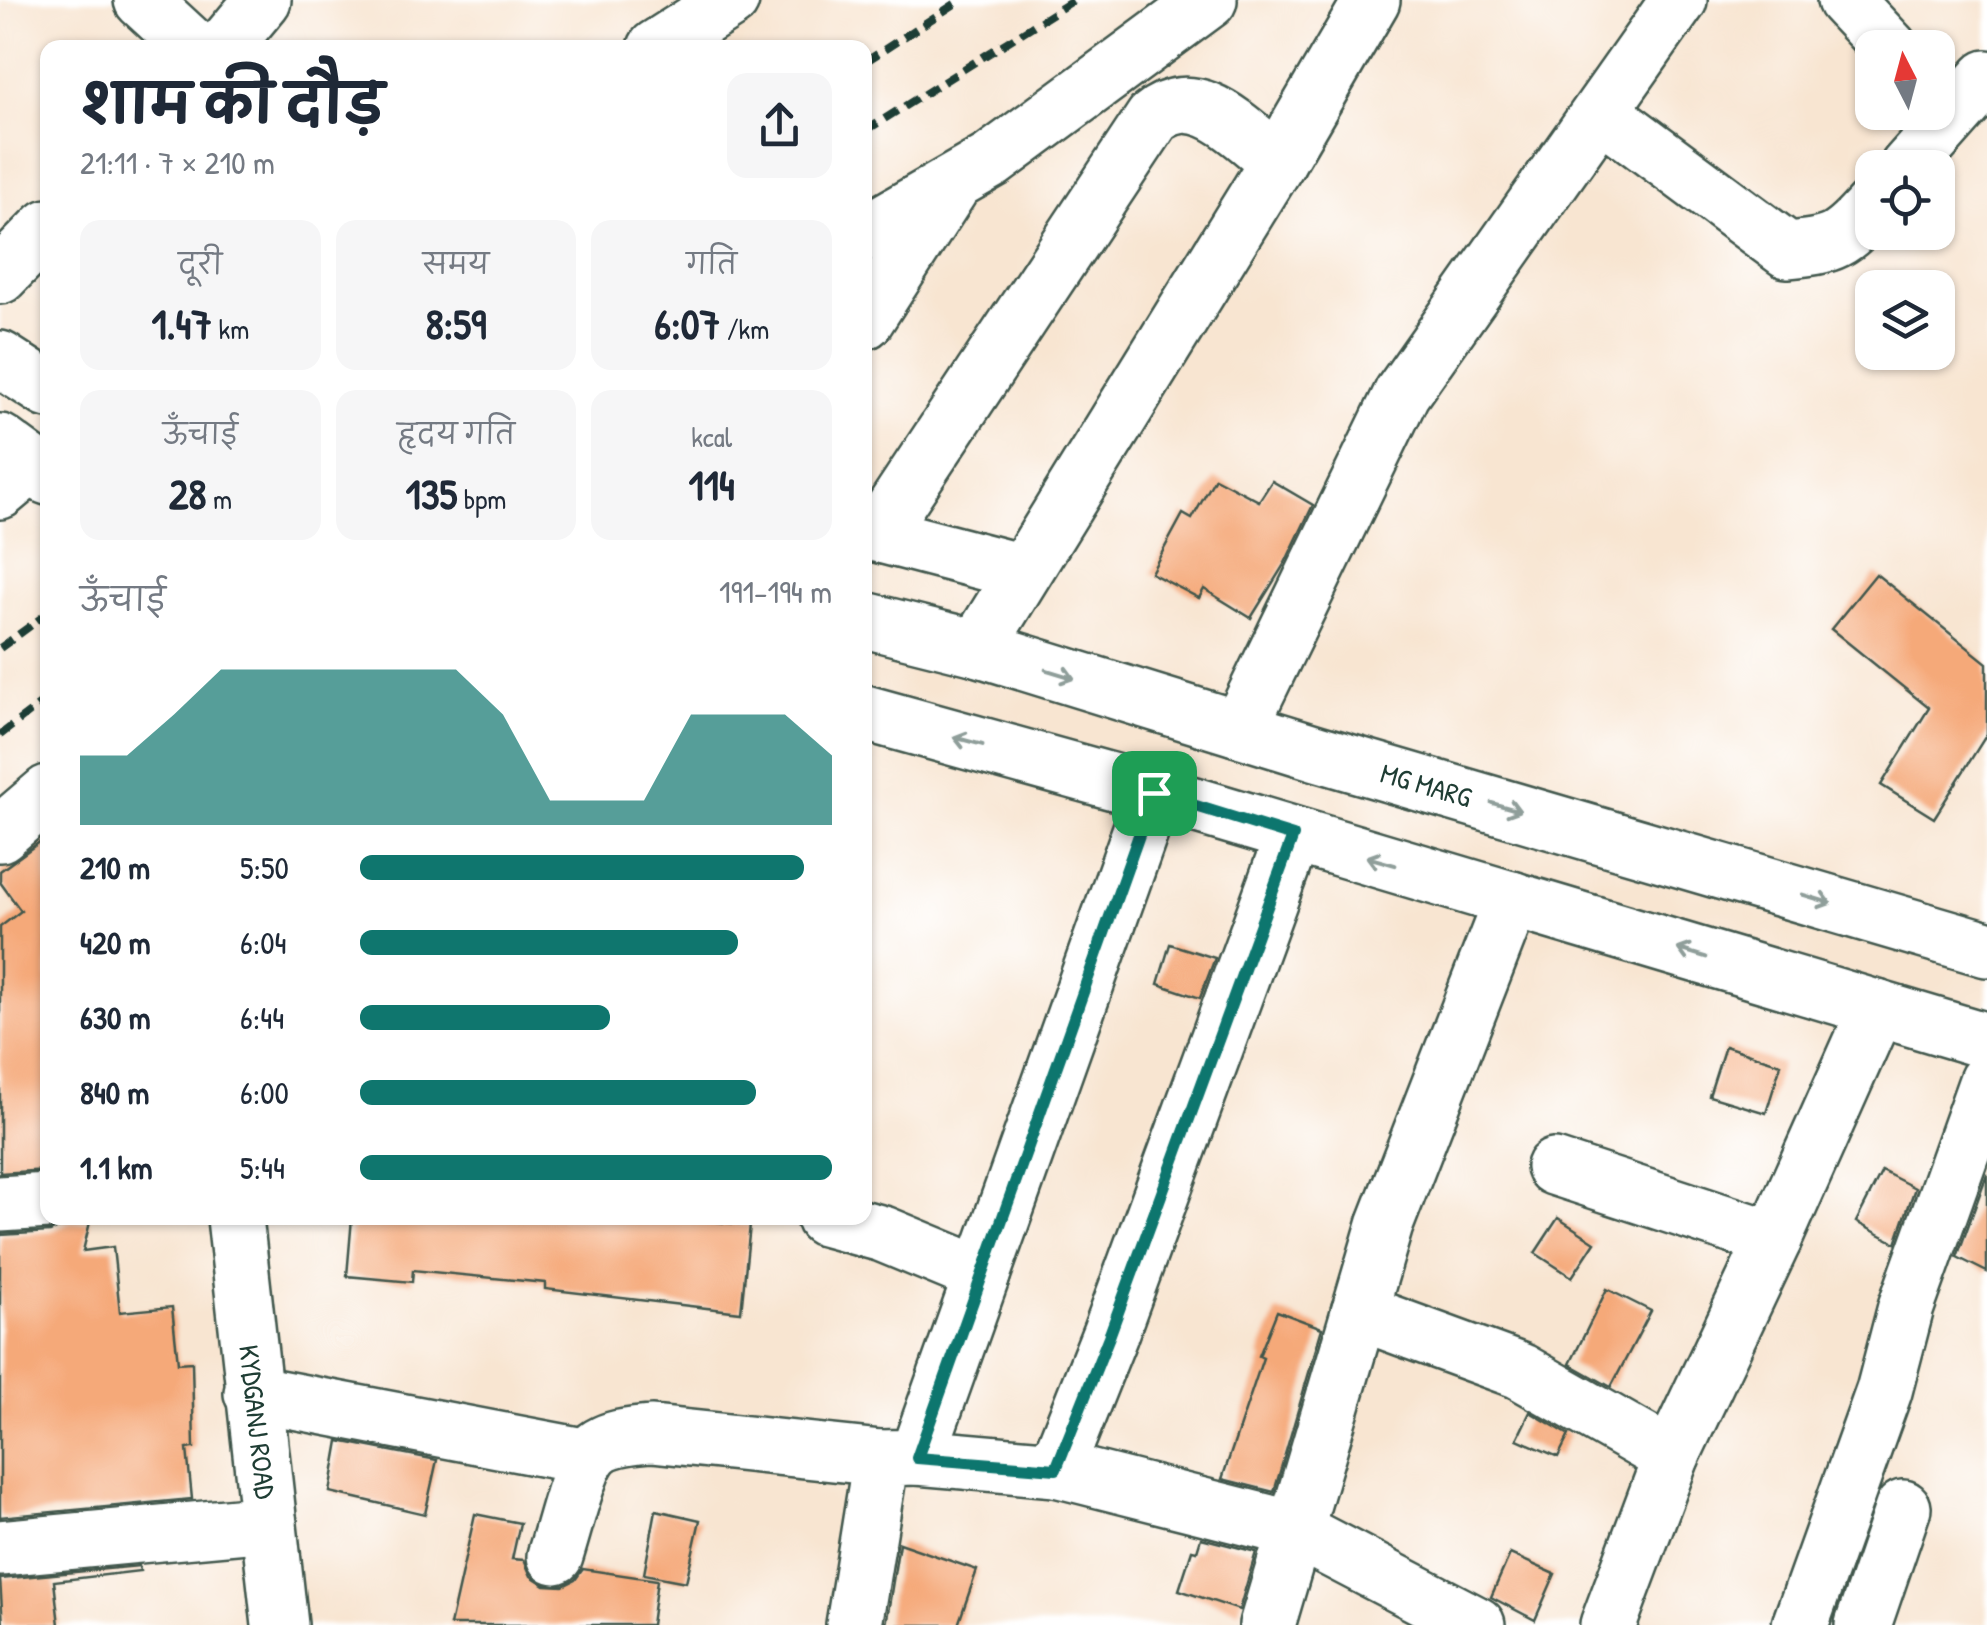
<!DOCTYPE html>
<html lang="hi">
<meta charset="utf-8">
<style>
:root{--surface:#fff;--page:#f6f6f7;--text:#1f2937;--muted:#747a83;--accent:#0f766e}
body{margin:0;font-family:"Patrick Hand","Playpen Sans Deva",sans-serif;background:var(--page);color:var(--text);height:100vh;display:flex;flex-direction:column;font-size:38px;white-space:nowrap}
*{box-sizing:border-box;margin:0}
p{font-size:32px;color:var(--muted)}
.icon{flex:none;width:55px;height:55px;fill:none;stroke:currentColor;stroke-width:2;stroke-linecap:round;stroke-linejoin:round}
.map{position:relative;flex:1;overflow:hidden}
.details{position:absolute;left:40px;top:40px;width:832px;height:1185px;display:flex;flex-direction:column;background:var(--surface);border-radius:20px;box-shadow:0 2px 8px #0004}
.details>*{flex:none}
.needle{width:65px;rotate:354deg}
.buttons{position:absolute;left:1855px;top:30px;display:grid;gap:20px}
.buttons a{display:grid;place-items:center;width:100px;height:100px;border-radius:20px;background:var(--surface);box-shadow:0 2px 8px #0004;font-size:50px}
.pin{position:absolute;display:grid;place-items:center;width:85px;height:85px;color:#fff;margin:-42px;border-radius:20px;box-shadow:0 5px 15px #0006}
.round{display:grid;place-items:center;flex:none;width:105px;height:105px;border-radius:20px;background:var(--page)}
.headline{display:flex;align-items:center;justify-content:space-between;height:170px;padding:0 40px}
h1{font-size:55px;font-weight:700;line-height:75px}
.figures{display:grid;grid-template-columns:repeat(3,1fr);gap:15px;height:170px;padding:10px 40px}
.figures div{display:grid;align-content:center;border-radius:20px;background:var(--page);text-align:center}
.figures b{font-size:42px;font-weight:700}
.figures small{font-size:28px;font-weight:400}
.figures p{font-size:28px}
.chart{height:280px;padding:20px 40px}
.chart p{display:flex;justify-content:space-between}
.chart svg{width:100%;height:180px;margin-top:10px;fill:var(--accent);opacity:.7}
ul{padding:0 40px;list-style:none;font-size:32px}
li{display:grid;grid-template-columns:160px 120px 1fr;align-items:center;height:75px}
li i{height:25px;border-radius:12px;background:var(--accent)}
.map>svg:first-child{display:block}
.building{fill:#f5a979}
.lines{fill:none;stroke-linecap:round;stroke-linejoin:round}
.minor-casing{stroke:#40564c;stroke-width:60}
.major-casing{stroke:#40564c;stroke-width:60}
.minor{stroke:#fff;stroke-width:55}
.major{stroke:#fff;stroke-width:55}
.rail{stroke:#1f3d34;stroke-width:8;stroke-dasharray:15 8;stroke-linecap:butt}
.oneway{stroke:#8f9e9a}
.route-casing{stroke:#fff;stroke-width:20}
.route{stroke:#0f766e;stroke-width:12}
.labels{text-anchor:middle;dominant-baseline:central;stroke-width:10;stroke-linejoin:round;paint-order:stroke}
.street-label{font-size:28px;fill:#1f3d34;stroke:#fff}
</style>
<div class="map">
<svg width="1987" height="1625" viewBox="0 0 1987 1625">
<rect width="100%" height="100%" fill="#fff"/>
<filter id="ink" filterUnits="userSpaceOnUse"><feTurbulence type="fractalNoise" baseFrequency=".01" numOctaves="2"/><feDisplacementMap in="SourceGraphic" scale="20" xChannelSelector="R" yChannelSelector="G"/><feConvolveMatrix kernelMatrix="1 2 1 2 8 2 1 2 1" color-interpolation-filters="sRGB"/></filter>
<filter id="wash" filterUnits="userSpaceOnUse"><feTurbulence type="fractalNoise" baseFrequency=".0048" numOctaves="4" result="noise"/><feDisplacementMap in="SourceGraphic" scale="40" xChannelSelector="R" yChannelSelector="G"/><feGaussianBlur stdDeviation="2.25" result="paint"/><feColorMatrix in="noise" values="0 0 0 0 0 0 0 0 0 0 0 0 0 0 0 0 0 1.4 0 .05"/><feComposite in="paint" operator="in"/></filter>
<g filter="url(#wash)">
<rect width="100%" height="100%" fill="#f8e5d1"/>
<g id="blocks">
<g class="building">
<path d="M 1215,478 L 1259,501 L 1272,481 L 1313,505 L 1285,563 L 1251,618 L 1204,589 L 1199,598 L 1151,573 L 1183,514 L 1192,519 Z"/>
<path d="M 1876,574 L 1987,663 L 1987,734 L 1934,818 L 1881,785 L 1929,708 L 1831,629 Z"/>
<path d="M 48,836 L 48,1170 L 0,1173 L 0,927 L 21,911 L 0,882 L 0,871 Z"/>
<path d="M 1170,944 L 1215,958 L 1200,998 L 1158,984 Z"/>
<path d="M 1725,1046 L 1781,1064 L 1766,1113 L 1709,1096 Z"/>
<path d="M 1882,1171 L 1915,1188 L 1896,1243 L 1856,1222 Z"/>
<path d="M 1987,1174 L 1987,1272 L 1957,1257 Z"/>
<path d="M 352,1218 L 676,1218 L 750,1225 L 741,1312 L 545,1289 L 545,1283 L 413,1270 L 412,1282 L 347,1276 Z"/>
<path d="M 1558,1218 L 1595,1242 L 1572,1277 L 1535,1253 Z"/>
<path d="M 90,1222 L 83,1251 L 113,1247 L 120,1312 L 172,1307 L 178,1363 L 192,1362 L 194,1448 L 187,1449 L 192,1499 L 0,1517 L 0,1235 L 50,1232 L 69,1223 Z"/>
<path d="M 1607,1289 L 1651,1311 L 1611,1387 L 1570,1364 Z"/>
<path d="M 1277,1311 L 1322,1328 L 1274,1492 L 1222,1479 L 1263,1358 L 1259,1356 Z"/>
<path d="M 1530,1412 L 1569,1435 L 1558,1457 L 1517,1439 Z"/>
<path d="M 339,1441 L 437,1460 L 425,1514 L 330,1492 Z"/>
<path d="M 656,1510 L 700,1520 L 686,1582 L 644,1574 Z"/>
<path d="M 475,1514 L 520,1523 L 512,1559 L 524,1560 L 531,1576 L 545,1585 L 563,1586 L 575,1580 L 583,1569 L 657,1580 L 651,1625 L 450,1625 Z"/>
<path d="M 1201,1538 L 1256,1552 L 1239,1610 L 1179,1590 L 1192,1550 L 1197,1551 Z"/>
<path d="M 899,1543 L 977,1570 L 958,1625 L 886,1625 Z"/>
<path d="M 1510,1554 L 1555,1574 L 1535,1620 L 1491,1597 Z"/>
<path d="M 139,1566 L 140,1571 L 54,1581 L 59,1625 L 3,1625 L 0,1579 Z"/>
</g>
</g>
</g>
<g filter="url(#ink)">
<use href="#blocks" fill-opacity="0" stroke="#40564c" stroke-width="2.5"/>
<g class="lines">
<g class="minor-casing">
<g id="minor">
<path d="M 142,0 L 194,48"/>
<path d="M 1845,0 L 1890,48"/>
<path d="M 223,48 L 263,0"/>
<path d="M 656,48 L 731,0"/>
<path d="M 1601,112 L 1787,250 C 1834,246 1841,242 1872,207"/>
<path d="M 1907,168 L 1987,78"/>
<path d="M 865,233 L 992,160 L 1209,0"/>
<path d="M 0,276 L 48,227"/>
<path d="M 865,321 L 950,189"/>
<path d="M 0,491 L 31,465"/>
<path d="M 865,531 L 1022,572"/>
<path d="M 877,534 L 1153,118 C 1197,81 1242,134 1278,161"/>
<path d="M 977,648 L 1278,161 L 1372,0"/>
<path d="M 1239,729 L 1402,393 L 1679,0"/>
<path d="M 0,834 L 48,793"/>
<path d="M 1554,1167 L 1774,1239"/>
<path d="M 0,1204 L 48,1201"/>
<path id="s1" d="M 235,1218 L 280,1625"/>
<path d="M 824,1218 L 883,1234 L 982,1275"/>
<path d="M 1359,1312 L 1520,1371 L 1671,1457"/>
<path d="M 252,1393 L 588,1457"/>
<path d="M 917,1457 L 1056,1469 L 1110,1334 L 1293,836"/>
<path d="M 1056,1469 L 1293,1529 L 1477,1625"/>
<path d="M 0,1548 L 269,1523"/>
<path d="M 555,1556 C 563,1532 576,1477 588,1458 C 600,1437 631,1436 652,1434 L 881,1458"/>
<path d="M 854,1625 L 881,1458 L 917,1457 L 1154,793"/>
<path d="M 1267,1625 L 1385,1225 L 1512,899"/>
<path d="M 1608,1625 L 1671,1457 L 1774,1239 L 1877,1008"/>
<path d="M 1800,1625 L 1884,1391 L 1906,1307 L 1987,1081"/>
<path d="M 1863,1625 L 1903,1508"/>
</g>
</g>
<g class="major-casing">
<g id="major">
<path d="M 0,359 L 48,390"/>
<path d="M 0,442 L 48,477"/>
<path id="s2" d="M 865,620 L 977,648 L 1317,753 L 1987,949"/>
<path d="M 865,713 L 1154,793 L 1987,1041"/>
</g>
</g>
<use href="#minor" class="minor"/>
<use href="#major" class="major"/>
<g class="rail">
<path d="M 865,62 L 961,0"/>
<path d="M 865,131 L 1074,0"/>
<path d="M 0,648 L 48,613"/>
<path d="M 0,735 L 48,698"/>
</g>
</g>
<defs><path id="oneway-shaft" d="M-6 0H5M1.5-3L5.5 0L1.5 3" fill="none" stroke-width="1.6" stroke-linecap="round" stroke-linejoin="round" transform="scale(2.5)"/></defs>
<g class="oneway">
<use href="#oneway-shaft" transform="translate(1060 674) rotate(17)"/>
<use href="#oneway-shaft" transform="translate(968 741) rotate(-165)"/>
<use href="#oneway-shaft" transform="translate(1506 807) rotate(16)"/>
<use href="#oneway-shaft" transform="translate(1381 861) rotate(-164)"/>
<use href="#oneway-shaft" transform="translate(1817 899) rotate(17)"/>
<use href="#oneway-shaft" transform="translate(1692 953) rotate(-163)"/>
</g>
</g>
<g class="lines" filter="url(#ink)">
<g class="route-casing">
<path id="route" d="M 1154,793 L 1293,836 L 1110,1334 L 1056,1469 L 917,1458 Z"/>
</g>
<use href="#route" class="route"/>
</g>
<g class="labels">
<g class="street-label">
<text stroke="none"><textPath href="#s2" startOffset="585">MG MARG</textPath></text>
<text stroke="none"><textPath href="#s1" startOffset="205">KYDGANJ ROAD</textPath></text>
</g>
</g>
</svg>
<div class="buttons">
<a><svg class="needle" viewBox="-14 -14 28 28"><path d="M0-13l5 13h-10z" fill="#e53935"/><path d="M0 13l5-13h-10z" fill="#747a83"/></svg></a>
<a><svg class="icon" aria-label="locate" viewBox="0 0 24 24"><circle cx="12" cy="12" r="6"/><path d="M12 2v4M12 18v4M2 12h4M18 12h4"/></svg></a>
<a><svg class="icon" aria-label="layers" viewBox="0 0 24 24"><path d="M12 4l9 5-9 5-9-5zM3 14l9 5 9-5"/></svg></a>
</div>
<div class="pin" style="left:1154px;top:793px;background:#1e9e55"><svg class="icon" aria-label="arrive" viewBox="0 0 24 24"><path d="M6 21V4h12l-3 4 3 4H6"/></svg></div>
<section class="details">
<div class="headline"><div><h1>शाम की दौड़</h1><p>21:11 · 7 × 210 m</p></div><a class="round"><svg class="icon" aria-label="share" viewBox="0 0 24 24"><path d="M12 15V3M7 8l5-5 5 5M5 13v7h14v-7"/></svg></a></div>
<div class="figures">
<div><p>दूरी</p><b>1.47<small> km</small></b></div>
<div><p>समय</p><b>8:59</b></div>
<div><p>गति</p><b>6:07<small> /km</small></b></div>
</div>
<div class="figures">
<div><p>ऊँचाई</p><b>28<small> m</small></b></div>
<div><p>हृदय गति</p><b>135<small> bpm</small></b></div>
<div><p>kcal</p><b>114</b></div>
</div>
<div class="chart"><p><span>ऊँचाई</span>191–194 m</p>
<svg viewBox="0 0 160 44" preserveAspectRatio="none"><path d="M0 44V27L10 27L20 17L30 6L40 6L50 6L60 6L70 6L80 6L90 17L100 38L110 38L120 38L130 17L140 17L150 17L160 27V44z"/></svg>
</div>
<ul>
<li><b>210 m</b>5:50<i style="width:94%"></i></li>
<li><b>420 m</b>6:04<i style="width:80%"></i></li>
<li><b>630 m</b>6:44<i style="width:53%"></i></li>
<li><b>840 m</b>6:00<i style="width:84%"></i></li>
<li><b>1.1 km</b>5:44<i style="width:100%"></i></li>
</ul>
</section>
</div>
